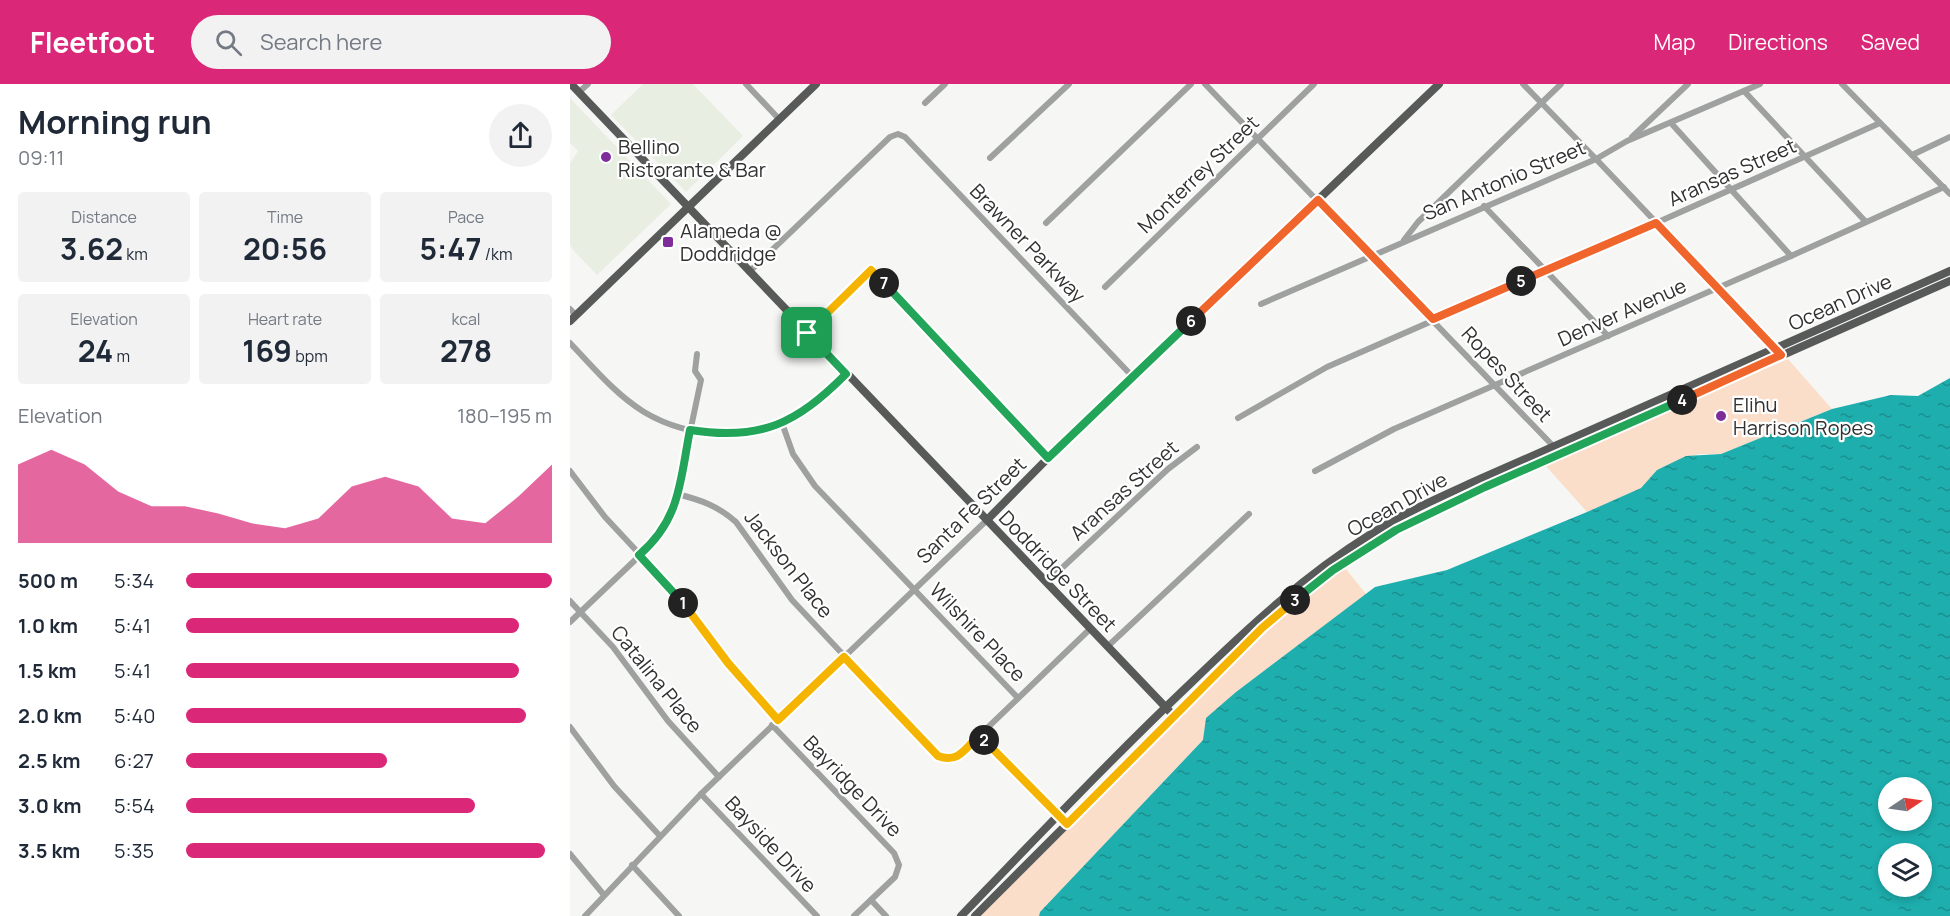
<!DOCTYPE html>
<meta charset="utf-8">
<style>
:root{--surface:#fff;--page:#f2f2f3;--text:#1f2937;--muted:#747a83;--accent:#db2777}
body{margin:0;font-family:Manrope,sans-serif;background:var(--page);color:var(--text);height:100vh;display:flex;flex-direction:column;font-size:22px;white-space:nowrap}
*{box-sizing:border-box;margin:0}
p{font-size:20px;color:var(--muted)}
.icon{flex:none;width:33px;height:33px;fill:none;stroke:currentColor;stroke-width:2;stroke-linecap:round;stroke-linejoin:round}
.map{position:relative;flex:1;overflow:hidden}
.sheet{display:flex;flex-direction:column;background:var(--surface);width:570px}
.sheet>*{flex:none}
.needle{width:39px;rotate:77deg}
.buttons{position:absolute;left:1308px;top:693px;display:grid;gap:12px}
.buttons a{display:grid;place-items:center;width:54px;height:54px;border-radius:50%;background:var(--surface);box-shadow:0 3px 9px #0003;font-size:30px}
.pin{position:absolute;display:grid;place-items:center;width:51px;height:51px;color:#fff;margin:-26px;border-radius:12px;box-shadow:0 3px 9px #0006}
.km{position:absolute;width:30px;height:30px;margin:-15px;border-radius:50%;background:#222;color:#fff;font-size:16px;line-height:30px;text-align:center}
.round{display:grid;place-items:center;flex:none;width:63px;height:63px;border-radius:32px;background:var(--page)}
.summary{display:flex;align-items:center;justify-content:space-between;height:102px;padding:0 18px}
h1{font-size:33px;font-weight:700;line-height:45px}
.metrics{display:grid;grid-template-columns:repeat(3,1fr);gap:9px;height:102px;padding:6px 18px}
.metrics div{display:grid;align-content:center;border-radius:6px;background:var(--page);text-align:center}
.metrics b{font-size:30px;font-weight:700}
.metrics small{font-size:16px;font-weight:400}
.metrics p{font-size:16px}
.chart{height:168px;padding:12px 18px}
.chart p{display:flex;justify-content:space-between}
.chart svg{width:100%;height:108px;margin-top:6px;fill:var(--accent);opacity:.7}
ul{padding:0 18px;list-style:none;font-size:20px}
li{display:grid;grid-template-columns:96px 72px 1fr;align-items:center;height:45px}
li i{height:15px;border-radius:8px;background:var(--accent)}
header{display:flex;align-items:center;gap:36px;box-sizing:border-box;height:84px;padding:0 30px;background:var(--accent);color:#fff}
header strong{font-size:28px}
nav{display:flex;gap:33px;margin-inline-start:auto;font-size:21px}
.search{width:420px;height:54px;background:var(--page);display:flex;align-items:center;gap:15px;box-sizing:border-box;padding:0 21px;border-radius:33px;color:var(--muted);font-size:22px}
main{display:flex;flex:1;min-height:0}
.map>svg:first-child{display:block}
.built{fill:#e9eee3}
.park{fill:#fadec9}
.water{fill:url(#water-ripples);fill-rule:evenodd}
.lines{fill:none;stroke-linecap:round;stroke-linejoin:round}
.minor{stroke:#9fa0a0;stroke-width:6}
.major{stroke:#585a59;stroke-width:8}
.split-1-casing{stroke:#fff;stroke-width:12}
.split-2-casing{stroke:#fff;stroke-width:12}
.split-3-casing{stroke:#fff;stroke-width:12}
.split-4-casing{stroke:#fff;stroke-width:12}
.split-5-casing{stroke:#fff;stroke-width:12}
.split-6-casing{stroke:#fff;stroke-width:12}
.split-7-casing{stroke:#fff;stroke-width:12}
.split-8-casing{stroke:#fff;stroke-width:12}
.split-1{stroke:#22a559;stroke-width:8}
.split-2{stroke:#f5b400;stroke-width:8}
.split-3{stroke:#f5b400;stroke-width:8}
.split-4{stroke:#22a559;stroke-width:8}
.split-5{stroke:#f0652b;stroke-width:8}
.split-6{stroke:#f0652b;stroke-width:8}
.split-7{stroke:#22a559;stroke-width:8}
.split-8{stroke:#f5b400;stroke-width:8}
.poi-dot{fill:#7f2c9b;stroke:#fff;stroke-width:2}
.labels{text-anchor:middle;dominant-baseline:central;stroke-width:4.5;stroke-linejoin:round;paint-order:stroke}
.poi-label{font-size:20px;fill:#303130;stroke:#fff;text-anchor:start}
.street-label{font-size:20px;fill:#303130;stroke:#fff}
</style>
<header>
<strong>Fleetfoot</strong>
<div class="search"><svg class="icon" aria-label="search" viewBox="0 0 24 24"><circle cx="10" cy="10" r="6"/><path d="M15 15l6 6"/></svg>Search here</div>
<nav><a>Map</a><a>Directions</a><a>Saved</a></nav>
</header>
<main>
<section class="sheet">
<div class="summary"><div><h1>Morning run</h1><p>09:11</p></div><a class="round"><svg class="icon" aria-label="share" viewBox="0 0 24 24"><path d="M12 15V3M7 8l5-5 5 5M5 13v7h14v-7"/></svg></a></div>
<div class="metrics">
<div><p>Distance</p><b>3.62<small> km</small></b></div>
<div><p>Time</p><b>20:56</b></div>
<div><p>Pace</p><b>5:47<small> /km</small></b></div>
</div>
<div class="metrics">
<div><p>Elevation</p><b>24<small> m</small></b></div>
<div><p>Heart rate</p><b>169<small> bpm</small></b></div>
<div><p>kcal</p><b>278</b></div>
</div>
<div class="chart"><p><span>Elevation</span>180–195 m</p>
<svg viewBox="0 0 160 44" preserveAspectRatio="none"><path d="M0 44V12L10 6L20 12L30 23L40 29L50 29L60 32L70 36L80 38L90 34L100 21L110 17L120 21L130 34L140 36L150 25L160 12V44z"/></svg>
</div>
<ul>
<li><b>500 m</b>5:34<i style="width:100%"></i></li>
<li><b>1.0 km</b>5:41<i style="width:91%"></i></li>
<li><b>1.5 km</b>5:41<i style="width:91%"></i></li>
<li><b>2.0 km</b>5:40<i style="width:93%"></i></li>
<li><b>2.5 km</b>6:27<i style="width:55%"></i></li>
<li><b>3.0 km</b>5:54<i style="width:79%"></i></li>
<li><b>3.5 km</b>5:35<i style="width:98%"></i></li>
</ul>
</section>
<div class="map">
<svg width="1380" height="832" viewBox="0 0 1380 832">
<defs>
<pattern id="water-ripples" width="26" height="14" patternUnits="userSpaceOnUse" patternTransform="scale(1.5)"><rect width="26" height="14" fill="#1eaeae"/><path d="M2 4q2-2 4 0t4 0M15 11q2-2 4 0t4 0" fill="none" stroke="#1b8e8e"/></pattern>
</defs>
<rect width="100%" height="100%" fill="#f6f7f4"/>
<g class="built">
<path d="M 73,0 L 123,0 L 173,52 L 116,108 L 41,31 Z"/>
<path d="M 0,14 L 101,120 L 27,191 L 3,166 L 0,160 L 0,80 L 8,67 L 0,59 Z"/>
</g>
<g class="park">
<path d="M 1218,275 L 1262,325 L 1151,370 L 1129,370 L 1087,386 L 1071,404 L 1017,428 L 975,381 Z"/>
<path d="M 776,485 L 796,510 L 666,608 L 633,656 L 470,828 L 469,832 L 408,832 L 711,534 L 770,487 Z"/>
</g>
<path class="water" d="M 1380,294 L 1380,832 L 469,832 L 470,828 L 633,656 L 636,634 L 666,608 L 805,503 L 877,486 L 1017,428 L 1071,404 L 1087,386 L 1116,372 L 1151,370 L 1262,325 L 1321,311 L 1348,312 ZM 1318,704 L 1352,704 L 1352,736 L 1318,736 ZM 1318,770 L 1352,770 L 1352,802 L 1318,802 Z"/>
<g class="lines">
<g class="minor">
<path d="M 176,0 L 209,35"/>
<path d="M 635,0 L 986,365"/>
<path d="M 953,0 L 1026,75 L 1207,266"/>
<path d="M 1272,0 L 1380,110"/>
<path d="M 1174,7 L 1295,137"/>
<path d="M 9,8 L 18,0"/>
<path d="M 355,19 L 375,0"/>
<path d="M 1101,39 L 1221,172"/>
<path d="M 1062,53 L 1118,0"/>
<path d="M 1342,71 L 1380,53"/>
<path d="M 420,74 L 499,0"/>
<path d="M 914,122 L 1038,252"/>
<path d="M 476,139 L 621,0"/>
<path d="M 834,156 L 848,138 L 991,0"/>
<path d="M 179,188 L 320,53 L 328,50 L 335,53 L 562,292"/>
<path d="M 535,203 L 744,0"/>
<path d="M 691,220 L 1026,75 L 1057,57 L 1190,0"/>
<path d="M 0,225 L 6,231"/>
<path d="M 237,249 L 301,185 L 478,374"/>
<path d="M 0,259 C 23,283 45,310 74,328 C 121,356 189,359 235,327 C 250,316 263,303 276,290"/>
<path d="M 668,334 L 757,283 L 1086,139 L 1310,39"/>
<path d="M 212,339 L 223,370 L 245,402 L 448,614"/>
<path d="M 0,387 L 35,433 L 104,507 L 158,579 L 208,636"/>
<path d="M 745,387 L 824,345 L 1221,172 L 1374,103"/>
<path d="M 107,410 C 131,416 148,422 166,438 L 222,516 L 368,672 L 377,675 L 386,674 L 521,544"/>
<path d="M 477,498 L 598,385 L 627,363"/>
<path d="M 0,517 L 43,563 L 98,637 L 149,693"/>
<path d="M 0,538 L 83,459 L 98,437 L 107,410 L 131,296 L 125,287 L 127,270"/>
<path d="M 538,562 L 679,430"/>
<path d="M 202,641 L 324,769 L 329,781 L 325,793 L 284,832"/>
<path d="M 0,643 L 44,702 L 90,752"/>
<path d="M 409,651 L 497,740"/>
<path d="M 131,710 L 247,832"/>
<path d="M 0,770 L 34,811"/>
<path d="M 62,781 L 109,832"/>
<path d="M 301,816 L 316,832"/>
<path d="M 15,832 L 131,710 L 417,436"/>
</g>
<g class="major">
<path d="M 1,0 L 604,632"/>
<path d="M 0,237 L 246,0"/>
<path d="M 417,436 L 478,374 L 869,0"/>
<path d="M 391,832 C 467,753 543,673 623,597 C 679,543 735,491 801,450 C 835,428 873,412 910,395 L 1380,187"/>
<path d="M 405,832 L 692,545 L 763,486 L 802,461 L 826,446 L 915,403 L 1380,197"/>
</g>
</g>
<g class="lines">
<g class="split-1-casing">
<path id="split-1" d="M 113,519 L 69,471 C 111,435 110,396 120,346 C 191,357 226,340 276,290 L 237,249"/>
</g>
<g class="split-2-casing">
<path id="split-2" d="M 113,519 L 158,579 L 208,636 L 274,573 L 368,672 C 388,680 396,664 409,651 L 414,656"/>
</g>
<g class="split-3-casing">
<path id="split-3" d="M 414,656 L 497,740 L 692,544 L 725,516"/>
</g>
<g class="split-4-casing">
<path id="split-4" d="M 725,516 L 763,486 L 826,446 L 915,403 L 1112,316"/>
</g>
<g class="split-5-casing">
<path id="split-5" d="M 951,197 L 1086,139 L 1211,271 L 1112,316"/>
</g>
<g class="split-6-casing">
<path id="split-6" d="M 621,237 L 748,116 L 863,235 L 951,197"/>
</g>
<g class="split-7-casing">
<path id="split-7" d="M 314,199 L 478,374 L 621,237"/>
</g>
<g class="split-8-casing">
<path id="split-8" d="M 237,249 L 301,186 L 314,199"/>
</g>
<use href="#split-1" class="split-1"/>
<use href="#split-2" class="split-2"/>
<use href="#split-3" class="split-3"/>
<use href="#split-4" class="split-4"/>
<use href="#split-5" class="split-5"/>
<use href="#split-6" class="split-6"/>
<use href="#split-7" class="split-7"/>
<use href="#split-8" class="split-8"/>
</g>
<g class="poi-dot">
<circle cx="36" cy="73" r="6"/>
<rect x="92" y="152" width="12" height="12" rx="3"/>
<circle cx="1151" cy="332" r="6"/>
</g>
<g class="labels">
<g class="poi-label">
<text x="48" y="62">Bellino<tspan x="48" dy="23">Ristorante &amp; Bar</tspan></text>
<text x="110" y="146">Alameda @<tspan x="110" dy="23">Doddridge</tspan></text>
<text x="1163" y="320">Elihu<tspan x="1163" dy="23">Harrison Ropes</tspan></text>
</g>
<g class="street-label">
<text transform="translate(1162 88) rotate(-24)">Aransas Street</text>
<text transform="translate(628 90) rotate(-44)">Monterrey Street</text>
<text transform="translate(934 96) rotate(-23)">San Antonio Street</text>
<text transform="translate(458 159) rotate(46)">Brawner Parkway</text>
<text transform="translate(1270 218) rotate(-24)">Ocean Drive</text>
<text transform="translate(1052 228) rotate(-24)">Denver Avenue</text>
<text transform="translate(937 290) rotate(47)">Ropes Street</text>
<text transform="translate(554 406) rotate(-42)">Aransas Street</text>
<text transform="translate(827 420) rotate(-29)">Ocean Drive</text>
<text transform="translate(401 426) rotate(-44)">Santa Fe Street</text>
<text transform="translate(219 480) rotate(52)">Jackson Place</text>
<text transform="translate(488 487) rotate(46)">Doddridge Street</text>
<text transform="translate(408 548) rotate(46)">Wilshire Place</text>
<text transform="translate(87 595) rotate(51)">Catalina Place</text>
<text transform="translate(283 702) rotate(46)">Bayridge Drive</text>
<text transform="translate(201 760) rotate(47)">Bayside Drive</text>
</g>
</g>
</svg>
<div class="buttons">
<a><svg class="needle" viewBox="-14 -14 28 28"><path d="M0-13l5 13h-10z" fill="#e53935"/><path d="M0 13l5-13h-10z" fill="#747a83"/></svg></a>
<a><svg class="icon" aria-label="layers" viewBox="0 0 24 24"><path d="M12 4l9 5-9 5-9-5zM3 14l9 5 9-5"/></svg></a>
</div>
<div class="pin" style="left:237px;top:249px;background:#1e9e55"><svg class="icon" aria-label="arrive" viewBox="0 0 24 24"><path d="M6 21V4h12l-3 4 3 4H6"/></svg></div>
<b class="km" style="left:113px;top:519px">1</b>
<b class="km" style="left:414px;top:656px">2</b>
<b class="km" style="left:725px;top:516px">3</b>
<b class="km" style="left:1112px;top:316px">4</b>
<b class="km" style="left:951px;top:197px">5</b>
<b class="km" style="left:621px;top:237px">6</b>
<b class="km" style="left:314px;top:199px">7</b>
</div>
</main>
